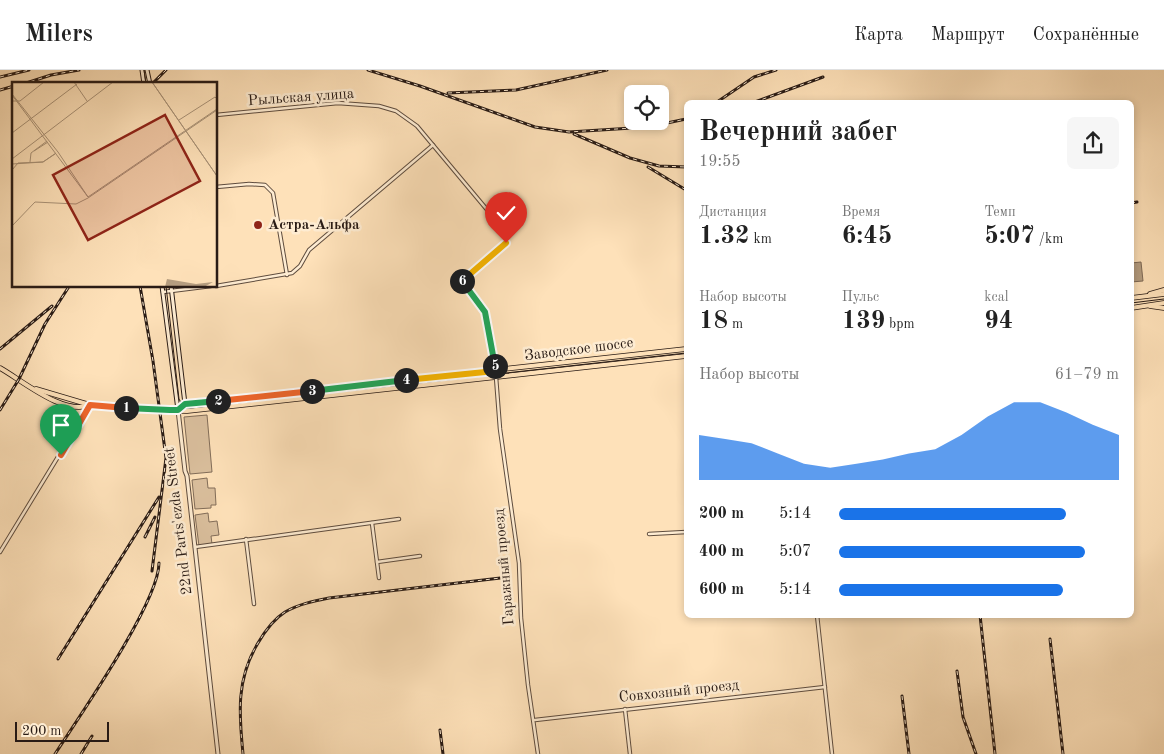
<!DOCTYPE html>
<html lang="ru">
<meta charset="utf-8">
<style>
:root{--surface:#fff;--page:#f6f6f6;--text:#222;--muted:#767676;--line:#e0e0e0;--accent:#1a73e8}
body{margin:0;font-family:"Old Standard TT",serif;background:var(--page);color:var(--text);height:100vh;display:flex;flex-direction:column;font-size:19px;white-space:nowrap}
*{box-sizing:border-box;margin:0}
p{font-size:16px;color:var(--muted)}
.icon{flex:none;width:28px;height:28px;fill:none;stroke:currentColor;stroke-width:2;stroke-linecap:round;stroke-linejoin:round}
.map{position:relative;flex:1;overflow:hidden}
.drawer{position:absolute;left:684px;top:30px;width:450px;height:518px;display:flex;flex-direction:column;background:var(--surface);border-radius:8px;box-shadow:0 2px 8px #0003}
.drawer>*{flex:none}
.buttons{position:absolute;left:624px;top:15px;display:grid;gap:10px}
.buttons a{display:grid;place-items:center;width:45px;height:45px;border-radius:8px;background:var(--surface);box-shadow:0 2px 8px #0003;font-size:25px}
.scale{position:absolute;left:15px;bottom:12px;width:94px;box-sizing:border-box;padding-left:5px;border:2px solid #291b15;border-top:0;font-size:14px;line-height:18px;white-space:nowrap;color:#291b15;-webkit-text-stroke:4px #feecd2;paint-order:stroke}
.pin{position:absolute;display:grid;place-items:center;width:42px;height:42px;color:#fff;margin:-51px -21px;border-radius:50% 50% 50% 0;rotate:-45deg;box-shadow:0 0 5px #0007}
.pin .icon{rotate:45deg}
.km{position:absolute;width:25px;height:25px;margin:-12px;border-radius:50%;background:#222;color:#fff;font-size:14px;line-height:25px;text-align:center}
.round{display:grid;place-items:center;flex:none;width:52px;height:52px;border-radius:8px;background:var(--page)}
.headline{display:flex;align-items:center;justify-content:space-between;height:85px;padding:0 15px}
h1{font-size:28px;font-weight:700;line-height:38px}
.figures{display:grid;grid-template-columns:repeat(3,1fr);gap:8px;height:85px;padding:5px 15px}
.figures div{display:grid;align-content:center}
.figures b{font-size:25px;font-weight:700}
.figures small{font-size:14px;font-weight:400}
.figures p{font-size:14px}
.chart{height:140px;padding:10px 15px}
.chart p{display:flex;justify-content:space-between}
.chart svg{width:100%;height:90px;margin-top:5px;fill:var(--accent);opacity:.7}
ul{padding:0 15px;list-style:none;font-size:16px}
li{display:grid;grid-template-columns:80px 60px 1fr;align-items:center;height:38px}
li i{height:12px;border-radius:6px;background:var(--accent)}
header{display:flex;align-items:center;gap:30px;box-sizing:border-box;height:70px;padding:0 25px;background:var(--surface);border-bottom:1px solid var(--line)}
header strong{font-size:24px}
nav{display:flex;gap:28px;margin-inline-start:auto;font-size:18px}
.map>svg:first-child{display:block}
.green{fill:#dabf9d;stroke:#826d59}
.water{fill:#b69e81;stroke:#7e6a56}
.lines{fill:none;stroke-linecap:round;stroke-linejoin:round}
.minor-casing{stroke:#5e4c3e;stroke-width:4.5}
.tertiary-casing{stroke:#5e4c3e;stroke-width:5}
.secondary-casing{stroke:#291b15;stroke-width:5}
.primary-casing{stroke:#291b15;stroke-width:5.5}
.minor{stroke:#feecd2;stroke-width:2.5}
.tertiary{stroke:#feecd2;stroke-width:3}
.secondary{stroke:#feecd2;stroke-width:3}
.primary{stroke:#fee1b9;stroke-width:4}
.tram{stroke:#291b15;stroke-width:1}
.rail-casing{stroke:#291b15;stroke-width:3}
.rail{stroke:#feecd2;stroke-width:1;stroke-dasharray:4;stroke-linecap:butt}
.split-1-casing{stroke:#fff;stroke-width:10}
.split-2-casing{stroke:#fff;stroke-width:10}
.split-3-casing{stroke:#fff;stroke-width:10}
.split-4-casing{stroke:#fff;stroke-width:10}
.split-5-casing{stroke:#fff;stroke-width:10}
.split-6-casing{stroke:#fff;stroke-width:10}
.split-7-casing{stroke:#fff;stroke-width:10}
.split-1{stroke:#f0652b;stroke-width:6}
.split-2{stroke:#22a559;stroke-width:6}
.split-3{stroke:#f0652b;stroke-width:6}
.split-4{stroke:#22a559;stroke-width:6}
.split-5{stroke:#f5b400;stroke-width:6}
.split-6{stroke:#22a559;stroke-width:6}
.split-7{stroke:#f5b400;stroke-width:6}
.poi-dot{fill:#8f2418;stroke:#feecd2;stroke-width:2}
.labels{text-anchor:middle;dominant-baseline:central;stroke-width:5;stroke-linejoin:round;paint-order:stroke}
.street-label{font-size:15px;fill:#291b15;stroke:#feecd2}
.poi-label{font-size:15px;font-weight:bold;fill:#291b15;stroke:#feecd2;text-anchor:start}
.inset-road{fill:none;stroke:#a99277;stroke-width:1}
.view{fill:#8f2418;fill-opacity:0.15;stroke:#8f2418;stroke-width:2.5}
.inset-edge{fill:none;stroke:#291b15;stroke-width:2.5}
</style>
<header>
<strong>Milers</strong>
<nav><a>Карта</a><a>Маршрут</a><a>Сохранённые</a></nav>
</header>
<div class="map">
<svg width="1164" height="684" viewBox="0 0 1164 684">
<rect width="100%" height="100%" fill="#fee1b9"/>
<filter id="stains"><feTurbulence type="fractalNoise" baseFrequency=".004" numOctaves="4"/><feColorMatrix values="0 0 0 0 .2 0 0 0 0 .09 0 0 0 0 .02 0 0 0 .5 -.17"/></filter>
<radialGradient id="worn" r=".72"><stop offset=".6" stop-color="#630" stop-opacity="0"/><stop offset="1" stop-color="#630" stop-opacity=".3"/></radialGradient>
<g class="green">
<path d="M 207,345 L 212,402 L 190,404 L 184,347 Z"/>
<path d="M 207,408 L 208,418 L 215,418 L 216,435 L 211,435 L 211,438 L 195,439 L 192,410 Z"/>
<path d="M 208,443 L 209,452 L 217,451 L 219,465 L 211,466 L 212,474 L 199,476 L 195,445 Z"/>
</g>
<path class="water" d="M 1141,192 L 1143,211 L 1131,212 L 1131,193 Z"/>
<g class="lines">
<g class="minor-casing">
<g id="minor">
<path d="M 216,45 L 338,33 L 379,36 L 396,41 L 417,56 L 504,160 L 507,168 L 506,173 L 462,211 L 485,242 L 495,299"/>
<path d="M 216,117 L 249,114 L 265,115 L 273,123 L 287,205"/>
<path d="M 216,216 L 292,203 L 300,196 L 309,180 L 433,75"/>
<path d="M 163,222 L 211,216"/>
<path d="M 496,307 L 500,359 L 519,493 L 521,548 L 528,615 L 538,684"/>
<path d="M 372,453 L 379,508"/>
<path d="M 649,464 L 686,462"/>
<path d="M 246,469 L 254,534"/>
<path d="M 195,477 L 399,449"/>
<path d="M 0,482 L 89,336"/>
<path d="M 377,492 L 420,486"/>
<path d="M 817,545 L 832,684"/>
<path d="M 625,639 L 630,684"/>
<path d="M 535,650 L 825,617"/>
</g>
</g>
<g class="tertiary-casing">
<path id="tertiary" d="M 178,340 L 185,401 L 187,406 L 218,684"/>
</g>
<g class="secondary-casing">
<g id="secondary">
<path d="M 142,0 L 144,14"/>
<path d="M 147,0 L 150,14"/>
<path d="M 162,216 L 178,340"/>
<path d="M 171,216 L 185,334"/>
</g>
</g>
<g class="primary-casing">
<g id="primary">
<path d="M 1150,224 L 1164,220"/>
<path d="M 1131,228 L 1164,224"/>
<path d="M 1150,236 L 1164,238"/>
<path d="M 1131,238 L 1164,233"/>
<path d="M 0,298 C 23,311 64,346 90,335"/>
<path d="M 36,319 L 90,335 L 141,340 L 187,341 L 686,286"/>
<path d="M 62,336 L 73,344 L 78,355"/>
<path d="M 178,340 L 185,334 L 686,279"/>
</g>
</g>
<use href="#minor" class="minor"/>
<use href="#tertiary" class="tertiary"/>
<use href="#secondary" class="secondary"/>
<use href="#primary" class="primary"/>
<g class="tram">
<path d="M 144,0 L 146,14"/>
<path d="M 166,216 L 179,329 L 183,336 L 190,338 L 686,283"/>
<path d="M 1131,233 L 1164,229"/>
</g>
<g class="rail-casing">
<g id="rail">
<path d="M 368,0 L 420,16 L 535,57 L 569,62 L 648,57 L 686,49"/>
<path d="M 0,7 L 29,0"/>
<path d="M 23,14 L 51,5 L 79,0"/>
<path d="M 152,14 L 166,0"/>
<path d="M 0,20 L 14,16"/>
<path d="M 448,23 L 516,20 L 607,0"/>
<path d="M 717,32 L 754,7 L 776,0"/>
<path d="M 755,32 L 823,7"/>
<path d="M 574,64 L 630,88 L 659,96 L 686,97"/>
<path d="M 648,97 L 686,120"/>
<path d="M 1131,133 L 1137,132"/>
<path d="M 140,216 L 153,291 L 166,388 L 152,501"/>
<path d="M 0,279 L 52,236"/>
<path d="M 0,340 L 19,309 L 45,254 L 68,218"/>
<path d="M 145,467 L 155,447"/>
<path d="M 980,545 L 995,684"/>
<path d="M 1050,569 L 1063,684"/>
<path d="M 58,589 L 159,427"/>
<path d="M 957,601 L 963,647 L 976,684"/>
<path d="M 902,626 L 909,684"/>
<path d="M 440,660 L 443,684"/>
<path d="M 55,684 C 79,647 159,532 159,493"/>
<path d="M 81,684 L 92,666"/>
<path d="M 243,684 C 239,644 236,609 258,573 C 265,561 274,549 285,542 C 299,534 314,531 329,528 L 509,507"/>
</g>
</g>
<use href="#rail" class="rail"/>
</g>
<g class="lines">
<g class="split-1-casing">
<path id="split-1" d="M 61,385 L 90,335 L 126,338"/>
</g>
<g class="split-2-casing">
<path id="split-2" d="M 126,338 L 170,340 L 178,340 L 185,334 L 218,331"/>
</g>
<g class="split-3-casing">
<path id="split-3" d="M 218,331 L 312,321"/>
</g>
<g class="split-4-casing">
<path id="split-4" d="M 312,321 L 406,310"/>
</g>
<g class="split-5-casing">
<path id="split-5" d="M 406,310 L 495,301 L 495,296"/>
</g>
<g class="split-6-casing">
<path id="split-6" d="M 462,211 L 485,242 L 495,296"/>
</g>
<g class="split-7-casing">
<path id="split-7" d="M 462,211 L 506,173"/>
</g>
<use href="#split-1" class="split-1"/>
<use href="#split-2" class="split-2"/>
<use href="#split-3" class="split-3"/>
<use href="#split-4" class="split-4"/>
<use href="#split-5" class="split-5"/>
<use href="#split-6" class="split-6"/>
<use href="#split-7" class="split-7"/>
</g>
<circle class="poi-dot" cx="258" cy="155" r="5"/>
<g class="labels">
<g class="street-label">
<text transform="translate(301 28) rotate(-4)">Рыльская улица</text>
<text transform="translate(579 280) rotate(-7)">Заводское шоссе</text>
<text transform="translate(179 451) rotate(-97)">22nd Parts'ezda Street</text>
<text transform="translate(505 497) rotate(-95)">Гаражный проезд</text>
<text transform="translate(679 622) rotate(-6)">Совхозный проезд</text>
</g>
<g class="poi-label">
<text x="268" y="155">Астра-Альфа</text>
</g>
</g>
<g transform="translate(12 12)">
<rect width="205" height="205" fill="#fee1b9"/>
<path d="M 155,197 L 184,202 L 201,200 L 192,205 L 153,205 Z" fill="#b69e81"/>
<path class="inset-road" d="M 62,0 L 75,19M 140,0 L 205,94M 140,0 L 205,94M 0,12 L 46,70 L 76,115M 0,13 L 76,115 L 205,27M 0,19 L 8,19 L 32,0M 167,38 L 203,15 L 205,17M 0,51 L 65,2M 22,69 L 36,60M 0,77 L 101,0M 18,80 L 19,71 L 35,59M 0,82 L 31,80 L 43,72M 0,88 L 6,81 L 31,80 L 44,71M 0,144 L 23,120 L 64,122 L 76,116 L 205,28"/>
<path class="view" d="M 153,33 L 188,99 L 76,158 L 41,93 Z"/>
<rect width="205" height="205" class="inset-edge"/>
</g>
<rect width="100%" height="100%" filter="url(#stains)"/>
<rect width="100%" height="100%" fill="url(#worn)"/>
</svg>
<div class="buttons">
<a><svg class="icon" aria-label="locate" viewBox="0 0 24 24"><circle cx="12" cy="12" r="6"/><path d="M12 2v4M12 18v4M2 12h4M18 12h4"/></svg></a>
</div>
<div class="scale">200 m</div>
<div class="pin" style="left:61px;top:385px;background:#1e9e55"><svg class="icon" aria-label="arrive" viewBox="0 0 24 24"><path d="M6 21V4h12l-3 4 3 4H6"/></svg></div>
<div class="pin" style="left:506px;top:173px;background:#d93025"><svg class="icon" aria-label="check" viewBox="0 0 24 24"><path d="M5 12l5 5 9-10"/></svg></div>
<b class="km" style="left:126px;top:338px">1</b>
<b class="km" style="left:218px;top:331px">2</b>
<b class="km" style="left:312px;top:321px">3</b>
<b class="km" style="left:406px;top:310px">4</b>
<b class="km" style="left:495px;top:296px">5</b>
<b class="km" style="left:462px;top:211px">6</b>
<section class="drawer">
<div class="headline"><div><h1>Вечерний забег</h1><p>19:55</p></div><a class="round"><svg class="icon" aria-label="share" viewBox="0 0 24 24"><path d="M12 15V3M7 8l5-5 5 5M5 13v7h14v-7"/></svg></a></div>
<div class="figures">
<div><p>Дистанция</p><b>1.32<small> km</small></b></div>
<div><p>Время</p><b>6:45</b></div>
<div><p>Темп</p><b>5:07<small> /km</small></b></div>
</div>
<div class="figures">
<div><p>Набор высоты</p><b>18<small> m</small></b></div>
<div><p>Пульс</p><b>139<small> bpm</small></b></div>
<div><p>kcal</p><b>94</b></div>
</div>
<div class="chart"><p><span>Набор высоты</span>61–79 m</p>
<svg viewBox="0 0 160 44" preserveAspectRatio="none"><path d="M0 44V22L10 24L20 26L30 31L40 36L50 38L60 36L70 34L80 31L90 29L100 22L110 13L120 6L130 6L140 11L150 17L160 22V44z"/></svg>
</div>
<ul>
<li><b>200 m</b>5:14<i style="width:81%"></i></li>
<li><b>400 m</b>5:07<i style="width:88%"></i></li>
<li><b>600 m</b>5:14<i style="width:80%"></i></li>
</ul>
</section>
</div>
